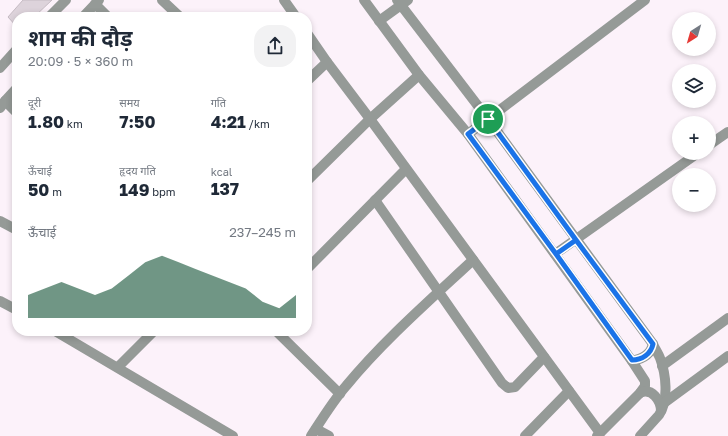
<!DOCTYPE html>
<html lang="hi">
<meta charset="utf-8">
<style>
:root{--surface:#fff;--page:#f2f2f3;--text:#1f2937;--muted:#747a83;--accent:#356b52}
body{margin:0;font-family:"Golos Text","Noto Sans Devanagari",sans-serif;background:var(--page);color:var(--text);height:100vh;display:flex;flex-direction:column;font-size:15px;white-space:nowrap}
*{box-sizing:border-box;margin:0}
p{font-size:13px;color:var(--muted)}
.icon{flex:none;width:22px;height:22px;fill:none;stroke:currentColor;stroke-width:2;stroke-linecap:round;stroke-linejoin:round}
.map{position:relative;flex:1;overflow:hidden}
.side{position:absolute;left:12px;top:12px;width:300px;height:324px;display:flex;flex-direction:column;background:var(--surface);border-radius:16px;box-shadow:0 2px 6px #0003}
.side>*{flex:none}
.needle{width:26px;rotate:217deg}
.tools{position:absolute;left:672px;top:12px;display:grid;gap:8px}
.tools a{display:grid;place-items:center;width:44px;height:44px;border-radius:50%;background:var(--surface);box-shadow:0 2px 6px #0003;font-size:20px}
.pin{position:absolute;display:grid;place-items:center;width:34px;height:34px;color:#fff;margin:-17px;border:2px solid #fff;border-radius:50%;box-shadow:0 1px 4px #0007}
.round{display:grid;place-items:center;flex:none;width:42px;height:42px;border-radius:16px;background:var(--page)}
.overview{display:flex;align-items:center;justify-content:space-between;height:68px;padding:0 16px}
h1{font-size:22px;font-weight:700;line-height:30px}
.figures{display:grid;grid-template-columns:repeat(3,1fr);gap:6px;height:68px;padding:4px 16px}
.figures div{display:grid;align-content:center}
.figures b{font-size:17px;font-weight:700}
.figures small{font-size:11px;font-weight:400}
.figures p{font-size:11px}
.chart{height:112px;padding:8px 16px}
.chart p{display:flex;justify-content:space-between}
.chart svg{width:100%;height:72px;margin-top:4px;fill:var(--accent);opacity:.7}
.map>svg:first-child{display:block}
.building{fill:#ddd3db;stroke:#c5bbc3}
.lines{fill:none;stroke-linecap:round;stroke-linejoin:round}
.minor{stroke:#959a97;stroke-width:10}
.route-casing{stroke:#fff;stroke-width:8}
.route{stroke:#1a73e8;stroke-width:5}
</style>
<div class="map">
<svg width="728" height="436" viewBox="0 0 728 436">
<rect width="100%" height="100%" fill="#fcf2fa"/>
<path class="building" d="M 23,0 L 52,0 L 34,17 L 17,17 L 17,27 L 8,17 Z"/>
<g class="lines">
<g class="minor">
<path d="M 162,0 L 180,17"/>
<path d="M 284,0 L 296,17"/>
<path d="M 364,0 L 419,75 L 468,134 L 632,361 L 645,381 L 645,386 L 640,393 L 597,436"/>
<path d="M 397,0 L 488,119 L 653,344 C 655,349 658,353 660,358 C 666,374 669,400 659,415 L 640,436"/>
<path d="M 95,4 L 108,17"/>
<path d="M 49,17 L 66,0"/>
<path d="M 83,17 L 99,0"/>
<path d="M 379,21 L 408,0"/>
<path d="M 307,33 L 327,62 L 370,119 L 600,433"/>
<path d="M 0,68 L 17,49"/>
<path d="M 307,81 L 327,62"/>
<path d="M 5,101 L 17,113"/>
<path d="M 0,108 L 5,101 L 17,88"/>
<path d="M 468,134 L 645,0"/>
<path d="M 709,145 L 728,132"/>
<path d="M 307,181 L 370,119 L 419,75"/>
<path d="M 375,200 L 502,383 L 508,388 L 515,387 L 544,357"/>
<path d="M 0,221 L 17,230"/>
<path d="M 555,254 L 698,153"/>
<path d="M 307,269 L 406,169"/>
<path d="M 0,301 L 17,310"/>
<path d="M 55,331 L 233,436"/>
<path d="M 276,331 L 340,394"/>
<path d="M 632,361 C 642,359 651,355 653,344"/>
<path d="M 662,366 L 728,318"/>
<path d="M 118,367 L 154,331"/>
<path d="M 640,393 C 652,387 661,401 661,411"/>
<path d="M 664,403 L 728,356"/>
<path d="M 316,429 L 329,436"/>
<path d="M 311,436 C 322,419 333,401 346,386 C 383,341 430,300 473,260"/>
<path d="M 525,436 L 569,391"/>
</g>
</g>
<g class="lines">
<g class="route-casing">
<path id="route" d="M 488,119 L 468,134 L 556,254 L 576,240 L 653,344 C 651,354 642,360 632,360 L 556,254 L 576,240 L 488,119"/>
</g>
<use href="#route" class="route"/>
</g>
</svg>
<div class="tools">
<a><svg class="needle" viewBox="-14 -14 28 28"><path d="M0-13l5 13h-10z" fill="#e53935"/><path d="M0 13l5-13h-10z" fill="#747a83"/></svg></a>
<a><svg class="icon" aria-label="layers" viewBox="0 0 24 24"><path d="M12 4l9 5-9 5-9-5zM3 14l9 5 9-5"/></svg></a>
<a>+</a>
<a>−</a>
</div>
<div class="pin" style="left:488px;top:119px;background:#1e9e55"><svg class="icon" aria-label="arrive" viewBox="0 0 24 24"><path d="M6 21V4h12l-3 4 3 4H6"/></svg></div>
<section class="side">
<div class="overview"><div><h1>शाम की दौड़</h1><p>20:09 · 5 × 360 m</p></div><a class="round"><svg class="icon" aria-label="share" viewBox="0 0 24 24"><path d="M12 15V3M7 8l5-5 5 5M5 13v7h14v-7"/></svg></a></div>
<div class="figures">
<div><p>दूरी</p><b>1.80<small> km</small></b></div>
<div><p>समय</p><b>7:50</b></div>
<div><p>गति</p><b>4:21<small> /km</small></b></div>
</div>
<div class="figures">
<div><p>ऊँचाई</p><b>50<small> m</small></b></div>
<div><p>हृदय गति</p><b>149<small> bpm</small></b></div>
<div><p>kcal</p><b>137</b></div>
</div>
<div class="chart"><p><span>ऊँचाई</span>237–245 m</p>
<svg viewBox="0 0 160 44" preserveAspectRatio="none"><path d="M0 44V30L10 26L20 22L30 26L40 30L50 26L60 18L70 10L80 6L90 10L100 14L110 18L120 22L130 26L140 34L150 38L160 30V44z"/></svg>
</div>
</section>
</div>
